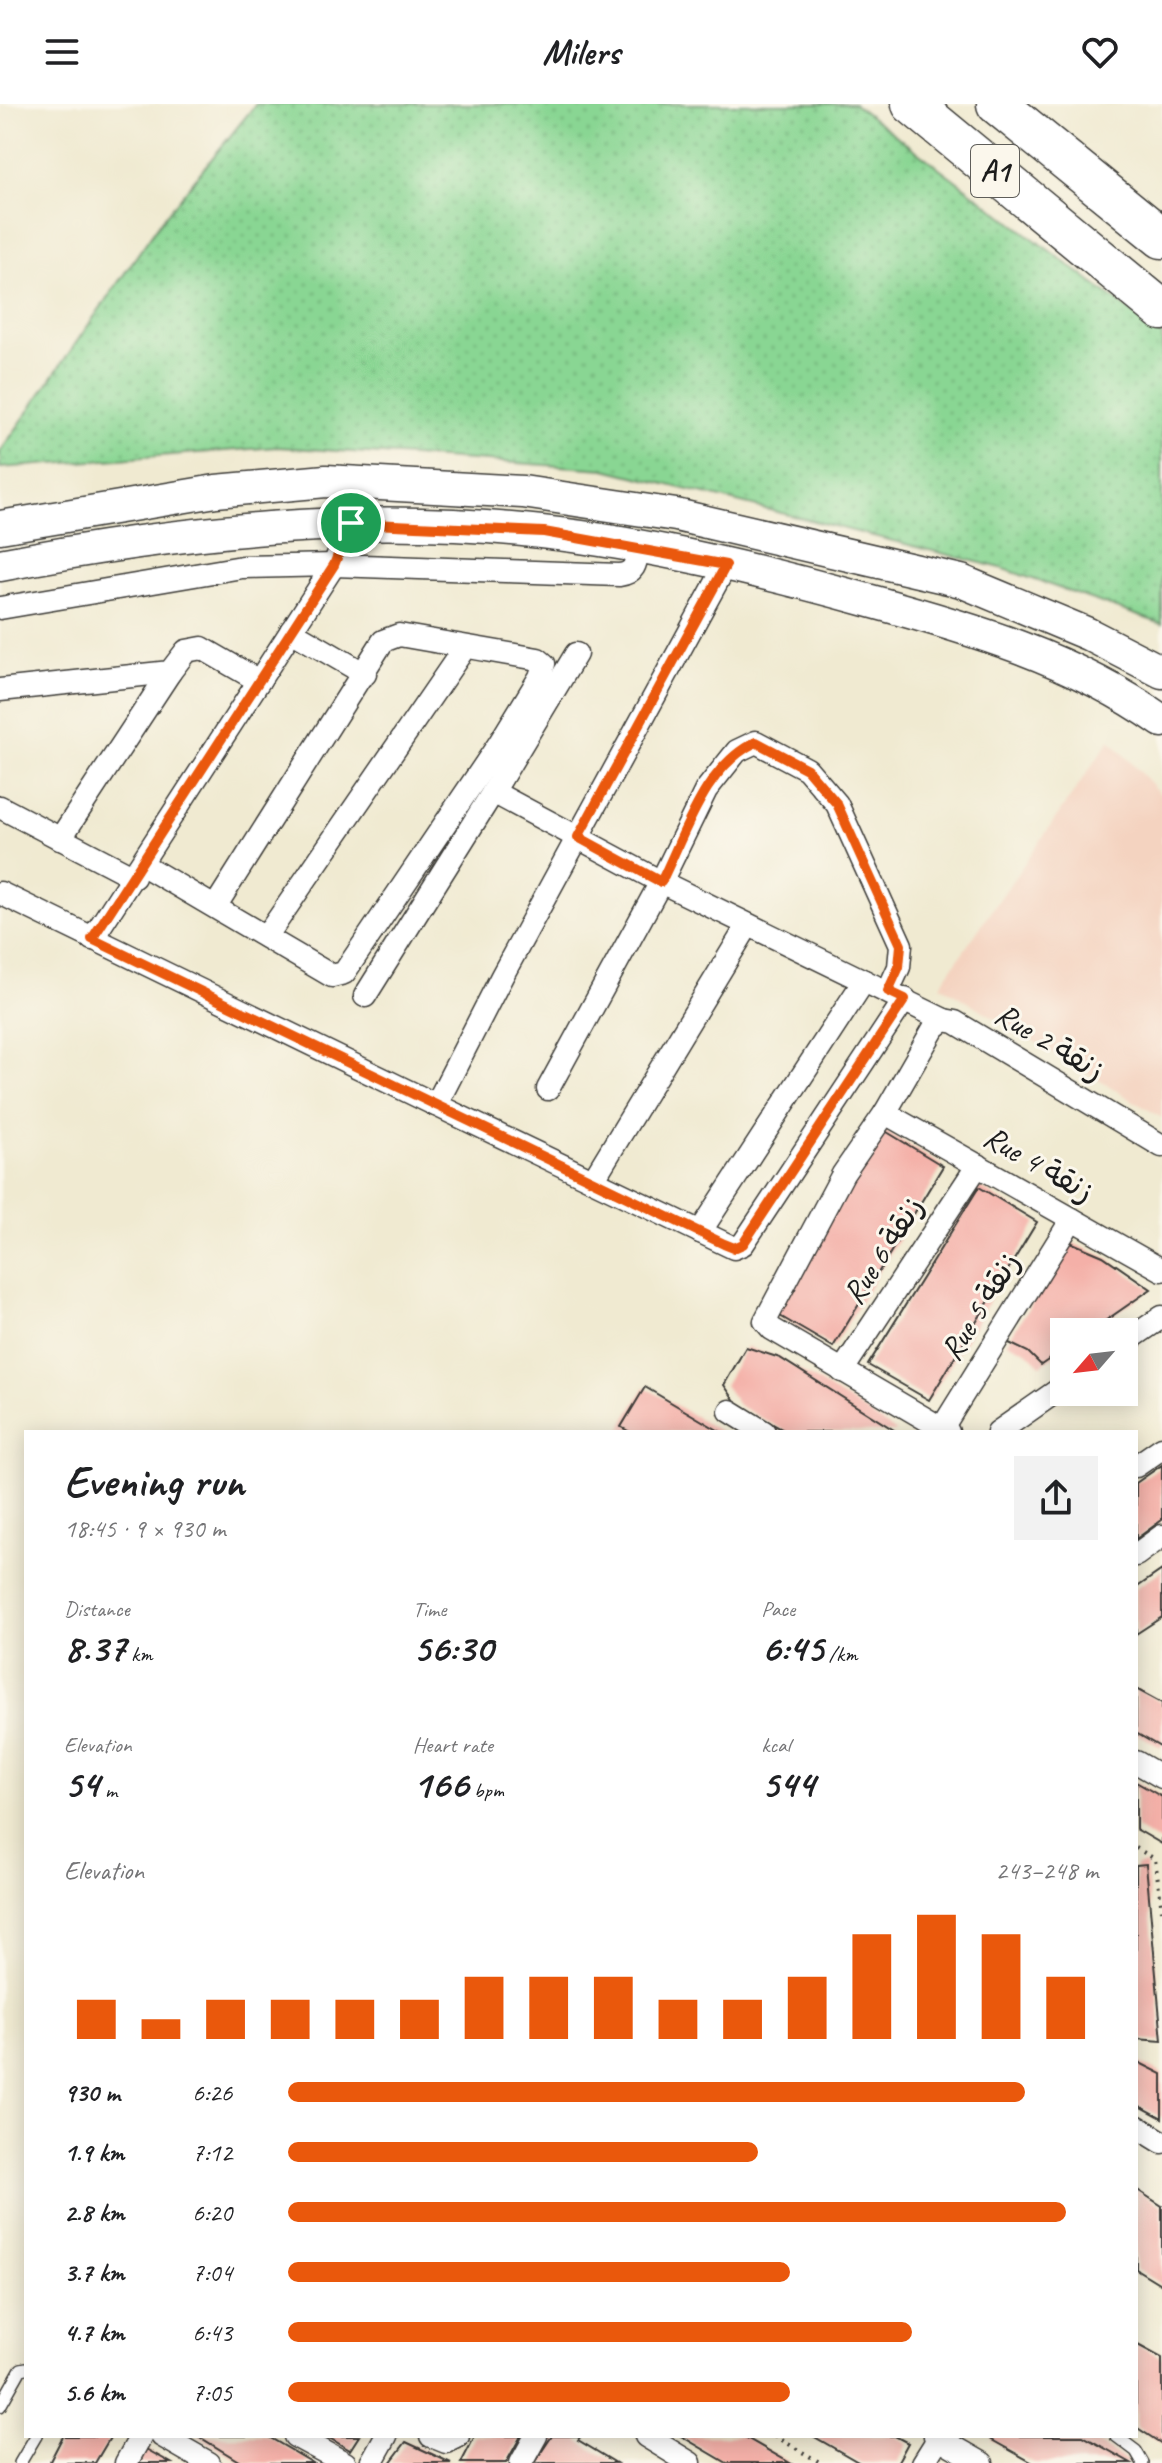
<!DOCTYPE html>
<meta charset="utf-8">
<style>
:root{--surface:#fff;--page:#f2f2f2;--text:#202124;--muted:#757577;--accent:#ea580c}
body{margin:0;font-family:Caveat,"Playpen Sans Arabic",sans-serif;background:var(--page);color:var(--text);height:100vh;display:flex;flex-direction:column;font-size:30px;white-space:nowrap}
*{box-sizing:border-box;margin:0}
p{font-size:26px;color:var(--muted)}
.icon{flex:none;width:44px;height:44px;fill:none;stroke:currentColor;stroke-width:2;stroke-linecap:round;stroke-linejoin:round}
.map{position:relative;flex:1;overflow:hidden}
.side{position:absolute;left:24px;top:1326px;width:1114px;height:1008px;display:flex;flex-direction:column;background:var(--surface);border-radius:0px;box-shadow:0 4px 20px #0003}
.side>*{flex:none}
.needle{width:52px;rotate:242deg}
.controls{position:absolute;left:1050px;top:1214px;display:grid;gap:16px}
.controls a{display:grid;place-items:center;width:88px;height:88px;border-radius:0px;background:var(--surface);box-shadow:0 4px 20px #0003;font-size:40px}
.pin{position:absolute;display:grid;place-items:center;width:68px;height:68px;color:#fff;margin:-34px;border:4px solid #fff;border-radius:50%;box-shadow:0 2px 8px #0007}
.round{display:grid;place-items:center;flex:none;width:84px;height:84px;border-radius:0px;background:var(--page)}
.summary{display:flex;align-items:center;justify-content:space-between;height:136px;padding:0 40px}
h1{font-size:44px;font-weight:800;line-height:60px}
.metrics{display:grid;grid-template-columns:repeat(3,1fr);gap:12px;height:136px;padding:8px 40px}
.metrics div{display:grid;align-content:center}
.metrics b{font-size:40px;font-weight:800}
.metrics small{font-size:22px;font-weight:400}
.metrics p{font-size:22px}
.chart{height:224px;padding:16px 40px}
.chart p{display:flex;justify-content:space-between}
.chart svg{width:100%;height:144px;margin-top:8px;stroke:var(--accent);stroke-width:6}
ul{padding:0 40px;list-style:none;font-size:26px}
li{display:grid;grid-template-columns:128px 96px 1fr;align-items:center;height:60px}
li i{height:20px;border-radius:10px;background:var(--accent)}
header{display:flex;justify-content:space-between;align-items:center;height:104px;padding:0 40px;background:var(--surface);font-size:36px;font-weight:800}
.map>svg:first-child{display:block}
.built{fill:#f4d3c0}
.grass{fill:url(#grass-dots);stroke:#527958;stroke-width:2}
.building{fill:#f4b0a8}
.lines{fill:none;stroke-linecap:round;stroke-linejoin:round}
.lane-casing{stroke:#3c3b37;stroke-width:14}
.street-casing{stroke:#3c3b37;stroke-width:25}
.secondary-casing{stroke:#3c3b37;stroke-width:35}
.highway-casing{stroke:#3c3b37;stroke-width:43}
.path{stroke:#3c3b37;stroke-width:4;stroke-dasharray:2 6;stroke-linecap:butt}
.lane{stroke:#fff;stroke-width:11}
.street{stroke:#fff;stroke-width:22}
.secondary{stroke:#fff;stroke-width:32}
.highway{stroke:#fff;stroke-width:40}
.route-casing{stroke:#fff;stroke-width:16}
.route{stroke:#ea580c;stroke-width:10}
.labels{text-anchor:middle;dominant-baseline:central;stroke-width:6;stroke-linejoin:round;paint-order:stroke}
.shield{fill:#fbf7ec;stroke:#5f5e5a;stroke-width:2}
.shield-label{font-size:30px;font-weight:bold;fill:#1c1c1c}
.street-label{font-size:32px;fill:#1c1c1c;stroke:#fbf7ec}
</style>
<header><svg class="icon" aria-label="menu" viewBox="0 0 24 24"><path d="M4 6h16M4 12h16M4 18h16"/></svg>Milers<svg class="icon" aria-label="heart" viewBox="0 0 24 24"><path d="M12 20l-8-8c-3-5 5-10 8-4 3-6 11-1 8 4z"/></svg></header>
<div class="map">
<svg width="1162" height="2359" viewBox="0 0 1162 2359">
<defs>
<pattern id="grass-dots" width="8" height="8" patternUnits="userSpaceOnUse" patternTransform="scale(2)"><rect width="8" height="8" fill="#89d693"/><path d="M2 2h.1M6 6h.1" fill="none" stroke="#76b77e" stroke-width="1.8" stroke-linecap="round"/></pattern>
</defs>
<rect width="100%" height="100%" fill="#fbf7ec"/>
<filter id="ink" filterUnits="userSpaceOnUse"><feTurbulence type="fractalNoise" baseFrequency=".0125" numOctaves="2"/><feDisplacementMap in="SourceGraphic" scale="16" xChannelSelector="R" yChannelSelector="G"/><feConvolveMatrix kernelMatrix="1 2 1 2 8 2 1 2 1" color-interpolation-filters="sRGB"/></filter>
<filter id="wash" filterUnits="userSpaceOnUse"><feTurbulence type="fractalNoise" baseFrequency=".006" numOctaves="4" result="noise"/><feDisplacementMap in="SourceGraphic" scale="32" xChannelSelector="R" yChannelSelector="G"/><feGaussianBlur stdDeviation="1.8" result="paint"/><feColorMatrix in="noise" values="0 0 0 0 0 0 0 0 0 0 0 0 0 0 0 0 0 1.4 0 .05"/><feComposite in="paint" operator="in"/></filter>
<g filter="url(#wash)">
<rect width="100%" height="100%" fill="#f0ead1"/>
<path class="built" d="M 1110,636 L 1162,692 L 1162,1014 L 940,881 Z"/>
<path class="grass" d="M 256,0 L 854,0 L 1162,231 L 1162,520 L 1001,464 L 605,365 L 277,343 L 0,364 L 0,348 L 161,117 Z"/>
<g id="blocks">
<g class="building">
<path d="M 882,1025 L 943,1062 L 833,1243 L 773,1208 Z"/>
<path d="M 979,1083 L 1037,1118 L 929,1296 L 868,1261 Z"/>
<path d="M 1070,1138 L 1103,1152 L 1151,1185 L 1089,1228 L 1064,1228 L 1064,1245 L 1041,1261 L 1028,1248 L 1007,1238 Z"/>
<path d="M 746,1243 L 780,1254 L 897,1328 L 787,1328 L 738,1301 L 724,1281 Z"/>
<path d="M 645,1283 L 721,1328 L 630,1328 L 621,1323 Z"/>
<path d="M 1162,1361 L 1162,1416 L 1136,1435 L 1136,1379 Z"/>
<path d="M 1162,1466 L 1162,1513 L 1136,1530 L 1136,1484 Z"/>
<path d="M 1136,1585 L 1162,1599 L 1162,1644 L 1136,1629 Z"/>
<path d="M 1136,1678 L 1162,1693 L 1162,1740 L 1136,1725 Z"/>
<path d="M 1146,1760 L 1162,1937 L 1136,1935 L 1136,1761 Z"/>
<path d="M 1136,1957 L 1162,1970 L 1162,2014 L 1136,2000 Z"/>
<path d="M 1136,2085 L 1162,2102 L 1162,2181 L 1136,2165 Z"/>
<path d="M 1136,2240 L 1162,2254 L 1162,2340 L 1136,2323 Z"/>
<path d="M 63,2332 L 111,2332 L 95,2359 L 49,2359 Z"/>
<path d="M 198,2332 L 267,2332 L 313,2359 L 242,2359 Z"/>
<path d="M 326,2332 L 359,2332 L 350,2346 Z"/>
<path d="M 475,2332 L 521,2332 L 506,2359 L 461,2359 Z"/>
<path d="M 552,2332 L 581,2332 L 578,2336 L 616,2359 L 534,2359 Z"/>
<path d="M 681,2332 L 743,2332 L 790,2359 L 727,2359 Z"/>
<path d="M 813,2332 L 895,2332 L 908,2339 L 897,2359 L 860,2359 Z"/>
<path d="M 992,2332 L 1083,2332 L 1131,2359 L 1033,2359 L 990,2335 Z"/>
<path d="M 406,2338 L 451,2359 L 390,2359 Z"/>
<path d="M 144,2344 L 171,2359 L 138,2359 Z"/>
</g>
</g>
</g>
<g filter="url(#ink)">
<use href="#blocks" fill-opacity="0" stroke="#3c3b37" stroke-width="2"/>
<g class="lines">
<g class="lane-casing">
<g id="lane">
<path d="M 0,2302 L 21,2265 L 26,2264"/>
<path d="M 1116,2332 L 1136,2347 L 1143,2359"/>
<path d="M 20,2359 L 36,2332"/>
</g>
</g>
<g class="street-casing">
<g id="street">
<path d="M 726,461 L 502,872 L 436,1001 L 734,1144 L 743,1140 L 905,895"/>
<path d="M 0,504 L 242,463 L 334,461 L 619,471 C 636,469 636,458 638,444"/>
<path d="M 291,527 L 365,570"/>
<path d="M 0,586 L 170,568 L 186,547 L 202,544 L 259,577"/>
<path d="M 493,688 L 576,550"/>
<path d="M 0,703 L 134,773"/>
<path d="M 60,735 L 170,568"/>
<path d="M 143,761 L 332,872 L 344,869 L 499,640 L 540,573 L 544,560 L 538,555 L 399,531 L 383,537 L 215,803"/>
<path d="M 0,789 L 436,1001"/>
<path d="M 266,833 L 465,543"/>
<path d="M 92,835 L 334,461 L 351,419"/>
<path d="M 365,892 L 493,688 L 661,778 L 944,916 L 955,918 L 1162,1042"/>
<path d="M 944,916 L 934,924 L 885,1009 L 843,1070 L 765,1217 L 772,1225 L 948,1328"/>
<path d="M 548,985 L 661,778 L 706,686 L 737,647 L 756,638 L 807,665 L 837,700 L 901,841 L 899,863 L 888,887"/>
<path d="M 885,1009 L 1162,1166"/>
<path d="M 593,1076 L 748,821"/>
<path d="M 700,1128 L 864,877"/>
<path d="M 1124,1239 L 1162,1213"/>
<path d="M 842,1267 L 978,1061"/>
<path d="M 730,1307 L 764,1328"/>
<path d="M 942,1324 L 1072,1115"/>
<path d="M 998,1328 L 1064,1282"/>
<path d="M 1136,1362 L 1162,1344"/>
<path d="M 1136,1451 L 1162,1432"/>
<path d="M 1136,1658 L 1162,1673"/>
<path d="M 1136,2022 L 1162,2038"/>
<path d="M 162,2332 L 209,2359"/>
<path d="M 295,2332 L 345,2359"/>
<path d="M 431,2332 L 446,2338 L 458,2332"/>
<path d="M 646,2332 L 690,2359"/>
<path d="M 935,2332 L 982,2359"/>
<path d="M 126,2359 L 141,2332"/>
<path d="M 371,2359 L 386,2332"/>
<path d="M 521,2359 L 536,2332"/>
<path d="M 923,2359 L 940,2332"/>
</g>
</g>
<g class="secondary-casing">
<g id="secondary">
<path d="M 0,423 L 216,387 L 326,377 L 523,388 L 676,411 L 961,477 L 1088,530 L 1162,568"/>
<path d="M 0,461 C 178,427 360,407 541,428 C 651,440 761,467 867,496 C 970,524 1073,554 1162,617"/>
</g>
</g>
<g class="highway-casing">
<g id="highway">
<path d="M 912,0 L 1162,206"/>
<path d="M 997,0 L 1162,134"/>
</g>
</g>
<g class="path">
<path d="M 1136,1744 L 1155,1755 L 1162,1806"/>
<path d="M 775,2332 L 821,2359"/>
</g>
<use href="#lane" class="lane"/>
<use href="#street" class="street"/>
<use href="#secondary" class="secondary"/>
<use href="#highway" class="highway"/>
</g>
</g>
<g class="lines" filter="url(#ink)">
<g class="route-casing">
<path id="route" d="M 351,419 L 544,428 L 726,461 L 578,733 L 661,778 C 685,730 705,662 756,638 L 807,665 L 837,700 L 901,841 L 899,863 L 888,887 L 905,895 L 743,1140 L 734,1144 L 724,1140 L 92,835 L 334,461 Z"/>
</g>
<use href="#route" class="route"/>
</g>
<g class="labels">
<rect class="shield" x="971" y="41" width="48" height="52" rx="6"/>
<g class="shield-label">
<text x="995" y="67">A1</text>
</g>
<g class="street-label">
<text transform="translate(1050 938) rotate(31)">Rue 2 زنقة</text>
<text transform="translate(1039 1060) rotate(30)">Rue 4 زنقة</text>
<text transform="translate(883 1146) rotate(-57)">Rue 6 زنقة</text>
<text transform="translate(980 1202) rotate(-58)">Rue 5 زنقة</text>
</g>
</g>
</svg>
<div class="controls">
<a><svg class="needle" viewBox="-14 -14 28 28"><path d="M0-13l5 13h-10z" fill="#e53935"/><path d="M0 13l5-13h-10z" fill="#757577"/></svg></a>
</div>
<div class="pin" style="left:351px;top:419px;background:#1e9e55"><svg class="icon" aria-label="arrive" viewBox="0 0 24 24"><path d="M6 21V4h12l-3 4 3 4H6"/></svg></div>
<section class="side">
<div class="summary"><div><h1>Evening run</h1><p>18:45 · 9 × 930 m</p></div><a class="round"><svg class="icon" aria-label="share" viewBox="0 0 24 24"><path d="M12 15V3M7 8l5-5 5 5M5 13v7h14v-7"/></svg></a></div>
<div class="metrics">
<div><p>Distance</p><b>8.37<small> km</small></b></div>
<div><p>Time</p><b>56:30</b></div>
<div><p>Pace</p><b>6:45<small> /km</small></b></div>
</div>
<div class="metrics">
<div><p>Elevation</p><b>54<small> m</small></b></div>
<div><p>Heart rate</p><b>166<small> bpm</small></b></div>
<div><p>kcal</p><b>544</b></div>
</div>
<div class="chart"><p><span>Elevation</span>243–248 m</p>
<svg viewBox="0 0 160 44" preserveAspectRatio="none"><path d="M5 44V32M15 44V38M25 44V32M35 44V32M45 44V32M55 44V32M65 44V25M75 44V25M85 44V25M95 44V32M105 44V32M115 44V25M125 44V12M135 44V6M145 44V12M155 44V25"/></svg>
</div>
<ul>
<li><b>930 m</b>6:26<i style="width:91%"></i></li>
<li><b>1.9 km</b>7:12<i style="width:58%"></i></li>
<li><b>2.8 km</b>6:20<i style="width:96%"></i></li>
<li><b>3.7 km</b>7:04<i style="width:62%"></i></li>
<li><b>4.7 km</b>6:43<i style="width:77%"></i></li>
<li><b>5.6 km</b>7:05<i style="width:62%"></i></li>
</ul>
</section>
</div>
